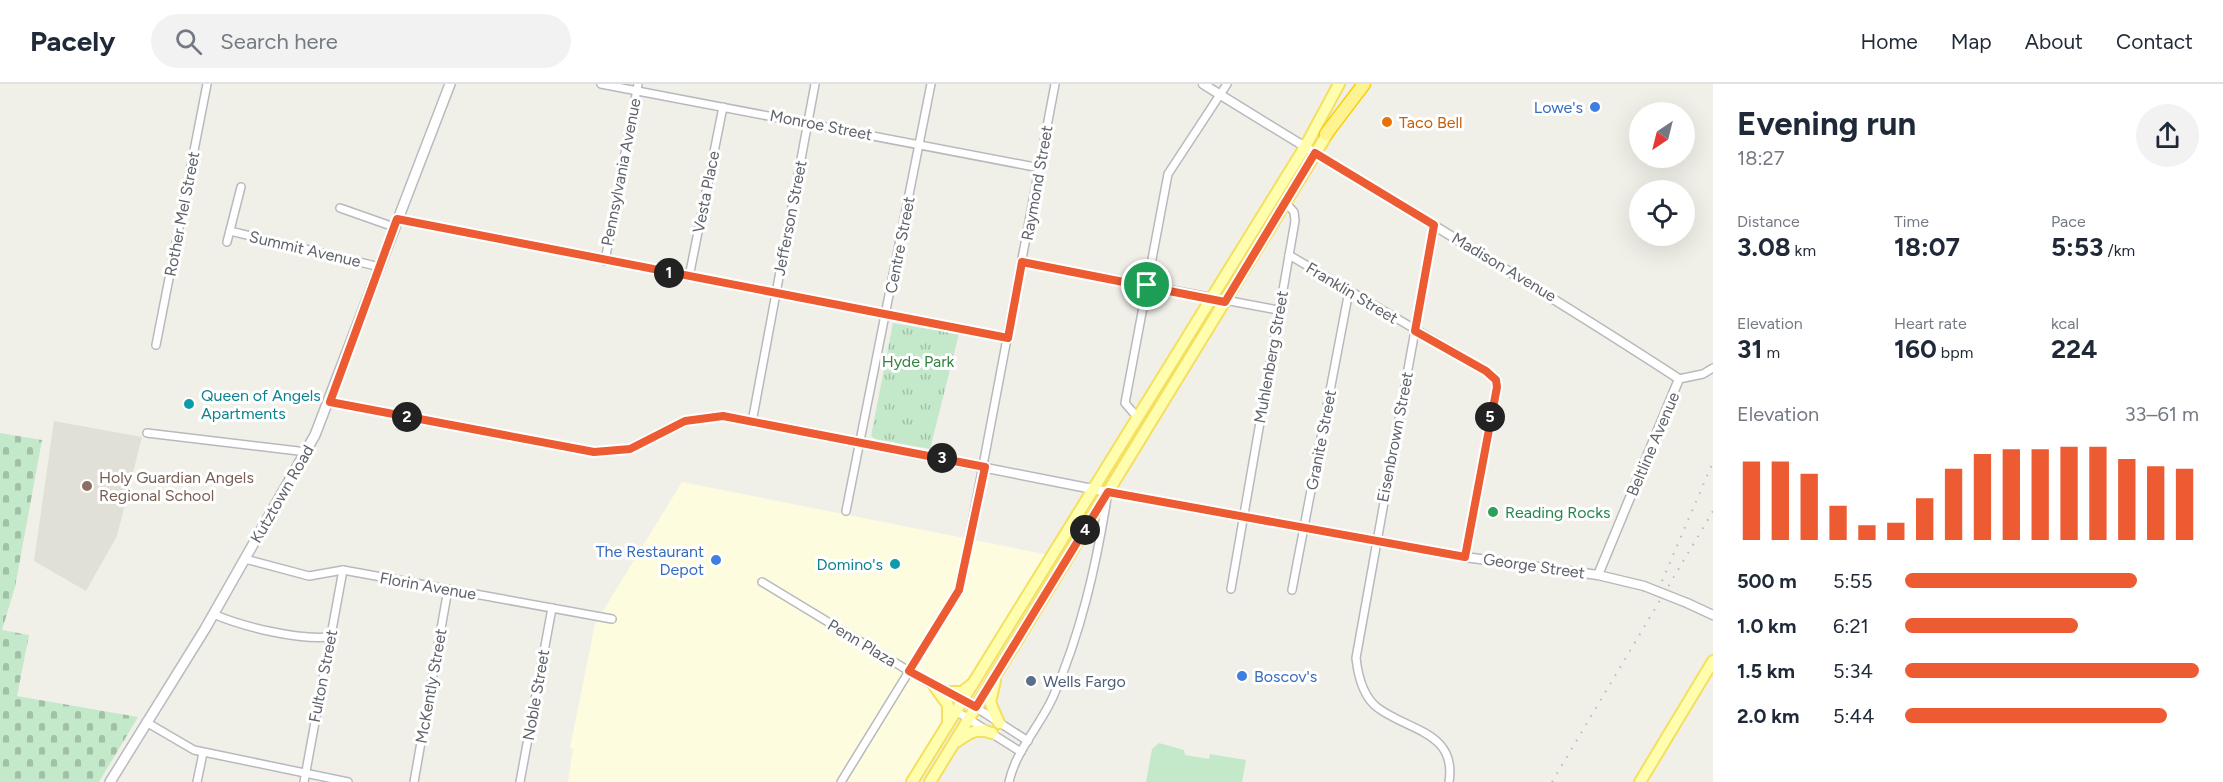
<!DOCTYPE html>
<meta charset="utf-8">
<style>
:root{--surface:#fff;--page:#f2f2f3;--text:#1f2937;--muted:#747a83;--line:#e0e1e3;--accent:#ed5b32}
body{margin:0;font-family:Figtree,sans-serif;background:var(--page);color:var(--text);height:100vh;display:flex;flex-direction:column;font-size:22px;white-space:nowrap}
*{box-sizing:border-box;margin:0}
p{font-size:20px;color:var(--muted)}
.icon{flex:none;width:33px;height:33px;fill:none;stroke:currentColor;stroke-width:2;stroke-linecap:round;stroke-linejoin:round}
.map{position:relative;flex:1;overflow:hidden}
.sheet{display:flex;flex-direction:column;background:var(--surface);width:510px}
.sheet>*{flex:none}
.needle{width:39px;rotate:215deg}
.controls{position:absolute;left:1629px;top:18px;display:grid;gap:12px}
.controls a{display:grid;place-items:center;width:66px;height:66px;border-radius:50%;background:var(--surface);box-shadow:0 6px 24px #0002;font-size:30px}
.pin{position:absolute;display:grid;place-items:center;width:51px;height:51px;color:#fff;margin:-26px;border:3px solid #fff;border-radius:50%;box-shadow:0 2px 6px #0007}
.km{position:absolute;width:30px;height:30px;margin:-15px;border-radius:50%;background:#222;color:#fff;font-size:16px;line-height:30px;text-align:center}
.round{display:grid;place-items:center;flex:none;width:63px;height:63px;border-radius:32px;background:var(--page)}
.overview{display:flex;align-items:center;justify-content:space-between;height:102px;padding:0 24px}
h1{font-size:33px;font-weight:700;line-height:45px}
.stats{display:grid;grid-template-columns:repeat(3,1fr);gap:9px;height:102px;padding:6px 24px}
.stats div{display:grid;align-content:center}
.stats b{font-size:26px;font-weight:700}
.stats small{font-size:16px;font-weight:400}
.stats p{font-size:16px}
.chart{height:168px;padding:12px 24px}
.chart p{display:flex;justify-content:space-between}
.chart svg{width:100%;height:108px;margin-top:6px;stroke:var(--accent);stroke-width:6}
ul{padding:0 24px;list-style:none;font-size:20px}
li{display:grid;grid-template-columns:96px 72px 1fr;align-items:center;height:45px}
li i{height:15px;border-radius:8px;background:var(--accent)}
header{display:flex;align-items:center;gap:36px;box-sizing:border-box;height:84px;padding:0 30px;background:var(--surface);border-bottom:2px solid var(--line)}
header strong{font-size:28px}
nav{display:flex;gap:33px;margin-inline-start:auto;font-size:21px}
.search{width:420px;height:54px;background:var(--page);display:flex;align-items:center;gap:15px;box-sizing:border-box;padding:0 21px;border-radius:33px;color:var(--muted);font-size:22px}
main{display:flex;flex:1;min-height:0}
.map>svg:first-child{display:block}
.commercial{fill:#fefcdf}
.education{fill:#e1e0d6}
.grass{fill:#c4e8ca}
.cemetery{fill:url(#cemetery-stones)}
.park{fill:url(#park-tufts)}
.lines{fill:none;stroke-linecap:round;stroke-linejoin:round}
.minor-casing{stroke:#b8b9be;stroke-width:10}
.tertiary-casing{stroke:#b8b9be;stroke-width:11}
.secondary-casing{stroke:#b9bbc1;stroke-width:12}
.primary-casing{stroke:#f4df5e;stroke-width:14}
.motorway-casing{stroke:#f9cf00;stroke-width:15}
.minor{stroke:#fff;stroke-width:7}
.tertiary{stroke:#fff;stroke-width:8}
.secondary{stroke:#fff;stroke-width:9}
.primary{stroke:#fffeaf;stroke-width:10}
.motorway{stroke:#fef291;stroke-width:12}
.rail{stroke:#b8b9b9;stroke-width:2;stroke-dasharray:1.5 8;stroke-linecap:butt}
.tertiary-bridge-casing{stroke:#b8b9be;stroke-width:11;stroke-linecap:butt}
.tertiary-bridge{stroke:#fff;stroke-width:8}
.route-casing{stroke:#fff;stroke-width:12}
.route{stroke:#ed5b32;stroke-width:8}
.shop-dot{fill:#3f7fe0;stroke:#fff;stroke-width:2}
.food-dot{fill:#e8710a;stroke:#fff;stroke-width:2}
.culture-dot{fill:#0f9aa8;stroke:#fff;stroke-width:2}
.education-dot{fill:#8d6e63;stroke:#fff;stroke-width:2}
.leisure-dot{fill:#2e9e5b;stroke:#fff;stroke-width:2}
.service-dot{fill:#5c6f8a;stroke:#fff;stroke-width:2}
.labels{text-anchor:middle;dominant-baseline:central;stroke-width:6;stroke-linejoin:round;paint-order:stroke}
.shop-label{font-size:16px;fill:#366cbe;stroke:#fff;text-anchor:end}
.food-label{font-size:16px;fill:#c56008;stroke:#fff;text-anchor:start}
.street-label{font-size:16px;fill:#5f6268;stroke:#fff}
.park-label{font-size:16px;fill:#338242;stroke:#fff}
.culture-label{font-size:16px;fill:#0d838f;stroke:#fff;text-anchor:start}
.education-label{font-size:16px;fill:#785e54;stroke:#fff;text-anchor:start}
.leisure-label{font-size:16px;fill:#27864d;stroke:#fff;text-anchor:start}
.service-label{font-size:16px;fill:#4e5e75;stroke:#fff;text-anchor:start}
</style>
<header>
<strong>Pacely</strong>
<div class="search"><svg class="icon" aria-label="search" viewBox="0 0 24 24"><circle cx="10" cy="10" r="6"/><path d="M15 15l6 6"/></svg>Search here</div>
<nav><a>Home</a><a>Map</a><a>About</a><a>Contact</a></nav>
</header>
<main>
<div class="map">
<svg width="1713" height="698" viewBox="0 0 1713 698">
<defs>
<pattern id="cemetery-stones" width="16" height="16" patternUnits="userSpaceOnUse" patternTransform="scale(1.5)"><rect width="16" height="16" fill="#c4e8ca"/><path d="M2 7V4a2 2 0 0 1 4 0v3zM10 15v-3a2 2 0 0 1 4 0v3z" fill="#a2bfa8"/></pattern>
<pattern id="park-tufts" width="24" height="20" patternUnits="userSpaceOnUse" patternTransform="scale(1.5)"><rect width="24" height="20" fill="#c4e8ca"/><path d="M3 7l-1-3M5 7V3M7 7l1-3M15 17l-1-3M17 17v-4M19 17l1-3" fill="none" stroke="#a2bfa8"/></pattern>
</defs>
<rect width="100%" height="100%" fill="#f1f0e8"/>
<path class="commercial" d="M 682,398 L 1049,471 L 965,602 L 953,613 L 960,618 L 946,633 L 907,698 L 568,698 L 573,665 L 570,664 L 595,540 Z"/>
<path class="education" d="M 54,337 L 142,353 L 117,452 L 86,507 L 34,477 Z"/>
<path class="grass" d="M 1159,659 L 1184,666 L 1185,671 L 1209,675 L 1210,670 L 1246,676 L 1242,698 L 1146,698 L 1152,665 Z"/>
<path class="cemetery" d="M 0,349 L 42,356 L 15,503 L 2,546 L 29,551 L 17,612 L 138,633 L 99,698 L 0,698 Z"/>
<path class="park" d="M 893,239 L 959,250 L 930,365 L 875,355 L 871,352 Z"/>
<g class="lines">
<g class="minor-casing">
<g id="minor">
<path d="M 601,0 L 1040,84"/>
<path d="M 340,124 L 394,143"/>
<path d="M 397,135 L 1008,254"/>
<path d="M 1434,141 L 1356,574 C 1358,592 1363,613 1378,624 C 1409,647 1457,648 1449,698"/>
<path d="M 230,147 L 380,183"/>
<path d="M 227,158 L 241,103"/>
<path d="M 1289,171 L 1486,287 L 1496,296 L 1497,303 L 1465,473"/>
<path d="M 605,177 L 638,0"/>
<path d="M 1022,178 L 1278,226"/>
<path d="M 689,193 L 723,23"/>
<path d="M 156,261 L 207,0"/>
<path d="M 1679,295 L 1703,290 L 1713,284"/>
<path d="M 1137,333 L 1125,319 L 1168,90 L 1227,0"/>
<path d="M 752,338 L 815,0"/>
<path d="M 147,349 L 307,368"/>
<path d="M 846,427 L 931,0"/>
<path d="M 245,475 L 309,492 L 343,486 L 612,535"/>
<path d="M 762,498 L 937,604"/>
<path d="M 1231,505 L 1295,137 L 1294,128 L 1285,118"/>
<path d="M 1292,506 L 1349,207"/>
<path d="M 213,530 C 244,543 297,556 330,553"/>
<path d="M 961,614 L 1028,657"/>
<path d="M 956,627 L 1021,668"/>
<path d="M 146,638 L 194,666 L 348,698"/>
<path d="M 197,698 L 203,669"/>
<path d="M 304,698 L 343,486"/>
<path d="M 414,698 L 448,505"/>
<path d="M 520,698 L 552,524"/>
<path d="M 841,698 L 956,511 L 961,498 L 1055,0"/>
<path d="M 1009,698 C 1016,666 1040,642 1053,613 C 1081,549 1096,482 1107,414"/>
</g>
</g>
<g class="tertiary-casing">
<g id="tertiary">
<path d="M 1203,0 C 1362,99 1523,193 1679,295 L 1598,491"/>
<path d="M 330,318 L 594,368 L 630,365 L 685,337 L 723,332 L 1108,408 L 1465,473 L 1598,491 L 1644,502"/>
<path d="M 1687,519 L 1713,531"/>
</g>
</g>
<g class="secondary-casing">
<path id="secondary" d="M 110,698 L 205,545 L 315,351 L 450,0"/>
</g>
<g class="primary-casing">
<g id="primary">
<path d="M 995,597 L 990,618 L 999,639"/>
<path d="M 935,603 L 948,621 L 948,637"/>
<path d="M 947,608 L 962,608 L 971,601"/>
<path d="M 956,658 C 969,649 977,643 992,649"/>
<path d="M 912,698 L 1305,63 L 1339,0"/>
<path d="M 930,698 L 1331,44"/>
<path d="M 1640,698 L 1713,577"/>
</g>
</g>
<g class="motorway-casing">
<path id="motorway" d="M 1326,50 L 1364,0"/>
</g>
<use href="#minor" class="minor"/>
<use href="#tertiary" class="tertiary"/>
<use href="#secondary" class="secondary"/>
<use href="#primary" class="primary"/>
<use href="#motorway" class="motorway"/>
<g class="rail">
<path d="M 1662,497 L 1713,378"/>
<path d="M 1552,698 L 1713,427"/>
</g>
<g class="tertiary-bridge-casing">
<path id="tertiary-bridge" d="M 1644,502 L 1687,519"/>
</g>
<use href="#tertiary-bridge" class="tertiary-bridge"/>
</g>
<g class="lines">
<g class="route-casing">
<path id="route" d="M 1315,69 L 1434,141 L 1415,247 L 1486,287 L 1496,296 L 1497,303 L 1465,473 L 1108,408 L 976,623 L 909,587 L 959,506 L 985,383 L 723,332 L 685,337 L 630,365 L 594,368 L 330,318 L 397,135 L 1008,254 L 1022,178 L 1225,218 Z"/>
</g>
<use href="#route" class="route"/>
</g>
<g class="shop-dot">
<circle cx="1595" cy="23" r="6"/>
<circle cx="716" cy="476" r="6"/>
<circle cx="1242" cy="592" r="6"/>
</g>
<circle class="food-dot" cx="1387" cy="38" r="6"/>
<g class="culture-dot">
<circle cx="189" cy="320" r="6"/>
<circle cx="895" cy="480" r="6"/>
</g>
<circle class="education-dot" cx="87" cy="402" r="6"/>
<circle class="leisure-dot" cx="1493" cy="428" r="6"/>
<circle class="service-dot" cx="1031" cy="597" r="6"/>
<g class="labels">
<g class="shop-label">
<text x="1583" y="23">Lowe's</text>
<text x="704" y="467">The Restaurant<tspan x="704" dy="18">Depot</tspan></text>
<text x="1254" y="592" text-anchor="start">Boscov's</text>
</g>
<g class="food-label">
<text x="1399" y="38">Taco Bell</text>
</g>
<g class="street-label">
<text transform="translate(821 41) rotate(11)">Monroe Street</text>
<text transform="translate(621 88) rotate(-79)">Pennsylvania Avenue</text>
<text transform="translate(1037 99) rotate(-80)">Raymond Street</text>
<text transform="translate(706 108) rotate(-79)">Vesta Place</text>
<text transform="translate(182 130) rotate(-79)">Rother Mel Street</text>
<text transform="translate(790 134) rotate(-79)">Jefferson Street</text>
<text transform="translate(900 161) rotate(-79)">Centre Street</text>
<text transform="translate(305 165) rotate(13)">Summit Avenue</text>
<text transform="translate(1504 183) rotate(31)">Madison Avenue</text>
<text transform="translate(1352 209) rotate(31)">Franklin Street</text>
<text transform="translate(1271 273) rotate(-80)">Muhlenberg Street</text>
<text transform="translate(1395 353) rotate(-79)">Eisenbrown Street</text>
<text transform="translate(1321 356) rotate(-79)">Granite Street</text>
<text transform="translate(1653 360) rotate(-67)">Beltline Avenue</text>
<text transform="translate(282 410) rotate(-60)">Kutztown Road</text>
<text transform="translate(1534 482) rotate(8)">George Street</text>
<text transform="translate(428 502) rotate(10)">Florin Avenue</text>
<text transform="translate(862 559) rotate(31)">Penn Plaza</text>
<text transform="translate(323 592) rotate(-79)">Fulton Street</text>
<text transform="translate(431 602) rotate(-80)">McKently Street</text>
<text transform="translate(536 611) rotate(-80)">Noble Street</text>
</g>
<g class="park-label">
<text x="918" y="277">Hyde Park</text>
</g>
<g class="culture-label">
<text x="201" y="311">Queen of Angels<tspan x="201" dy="18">Apartments</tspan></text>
<text x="883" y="480" text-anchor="end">Domino's</text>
</g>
<g class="education-label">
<text x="99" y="393">Holy Guardian Angels<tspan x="99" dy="18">Regional School</tspan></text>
</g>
<g class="leisure-label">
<text x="1505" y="428">Reading Rocks</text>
</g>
<g class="service-label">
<text x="1043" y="597">Wells Fargo</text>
</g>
</g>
</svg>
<div class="controls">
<a><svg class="needle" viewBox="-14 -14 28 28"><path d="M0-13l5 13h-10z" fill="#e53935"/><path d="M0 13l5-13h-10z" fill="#747a83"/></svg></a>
<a><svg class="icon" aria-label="locate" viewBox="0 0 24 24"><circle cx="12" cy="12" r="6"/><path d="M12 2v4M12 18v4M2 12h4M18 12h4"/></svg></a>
</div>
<div class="pin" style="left:1147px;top:201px;background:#1e9e55"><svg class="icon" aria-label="arrive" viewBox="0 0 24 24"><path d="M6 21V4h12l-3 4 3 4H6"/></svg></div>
<b class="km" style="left:669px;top:189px">1</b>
<b class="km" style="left:407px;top:333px">2</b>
<b class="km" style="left:942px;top:374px">3</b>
<b class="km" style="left:1085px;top:446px">4</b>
<b class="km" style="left:1490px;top:333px">5</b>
</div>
<section class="sheet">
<div class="overview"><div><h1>Evening run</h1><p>18:27</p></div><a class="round"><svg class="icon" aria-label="share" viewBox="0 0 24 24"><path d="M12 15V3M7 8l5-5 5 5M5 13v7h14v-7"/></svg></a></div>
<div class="stats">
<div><p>Distance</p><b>3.08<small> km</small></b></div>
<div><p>Time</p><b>18:07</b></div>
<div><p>Pace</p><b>5:53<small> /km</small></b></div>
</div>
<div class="stats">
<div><p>Elevation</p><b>31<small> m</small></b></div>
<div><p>Heart rate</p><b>160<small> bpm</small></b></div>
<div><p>kcal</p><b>224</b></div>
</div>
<div class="chart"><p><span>Elevation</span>33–61 m</p>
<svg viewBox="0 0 160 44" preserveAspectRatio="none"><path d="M5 44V12M15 44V12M25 44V17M35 44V30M45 44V38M55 44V37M65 44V27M75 44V15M85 44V9M95 44V7M105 44V7M115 44V6M125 44V6M135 44V11M145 44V14M155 44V15"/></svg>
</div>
<ul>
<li><b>500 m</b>5:55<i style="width:79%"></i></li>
<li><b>1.0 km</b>6:21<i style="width:59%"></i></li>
<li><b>1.5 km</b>5:34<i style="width:100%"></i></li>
<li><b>2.0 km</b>5:44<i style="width:89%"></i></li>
</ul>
</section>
</main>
